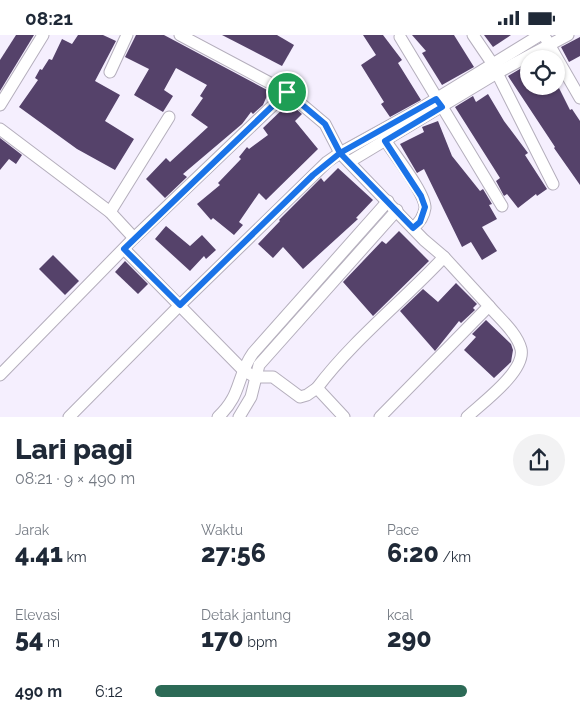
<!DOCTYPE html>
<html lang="id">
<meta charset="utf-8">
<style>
:root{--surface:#fff;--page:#f2f2f3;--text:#1f2937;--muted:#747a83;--accent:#2c6a56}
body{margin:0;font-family:Raleway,sans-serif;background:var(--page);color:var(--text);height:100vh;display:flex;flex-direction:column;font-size:19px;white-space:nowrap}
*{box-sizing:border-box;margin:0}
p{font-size:16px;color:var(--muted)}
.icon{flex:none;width:28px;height:28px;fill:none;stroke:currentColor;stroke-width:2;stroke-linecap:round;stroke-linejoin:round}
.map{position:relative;height:382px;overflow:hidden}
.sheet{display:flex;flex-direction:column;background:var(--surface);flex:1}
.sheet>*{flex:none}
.controls{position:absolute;left:520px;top:15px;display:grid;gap:10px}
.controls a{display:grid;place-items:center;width:45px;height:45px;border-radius:50%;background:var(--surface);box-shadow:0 1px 4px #0004;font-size:25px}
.pin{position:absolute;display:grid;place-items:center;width:42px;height:42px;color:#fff;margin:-21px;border:2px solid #fff;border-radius:50%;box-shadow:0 1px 5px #0007}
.round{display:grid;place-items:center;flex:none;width:52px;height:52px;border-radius:26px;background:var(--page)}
.head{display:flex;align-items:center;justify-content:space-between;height:85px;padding:0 15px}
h1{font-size:28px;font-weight:800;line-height:38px}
.figures{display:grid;grid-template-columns:repeat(3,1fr);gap:8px;height:85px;padding:5px 15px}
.figures div{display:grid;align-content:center}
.figures b{font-size:25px;font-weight:800}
.figures small{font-size:14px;font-weight:400}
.figures p{font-size:14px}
ul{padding:0 15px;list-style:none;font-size:16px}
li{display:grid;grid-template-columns:80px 60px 1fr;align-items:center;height:38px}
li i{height:12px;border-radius:6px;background:var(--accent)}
.status{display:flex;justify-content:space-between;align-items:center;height:35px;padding:0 25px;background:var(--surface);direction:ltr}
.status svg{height:14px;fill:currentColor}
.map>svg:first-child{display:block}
.building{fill:#55426a}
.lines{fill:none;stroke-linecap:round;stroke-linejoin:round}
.minor-casing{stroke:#b4aebc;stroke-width:13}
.minor{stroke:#fff;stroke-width:11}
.route-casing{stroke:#fff;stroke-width:10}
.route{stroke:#1a73e8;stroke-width:6}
</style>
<div class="status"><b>08:21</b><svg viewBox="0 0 49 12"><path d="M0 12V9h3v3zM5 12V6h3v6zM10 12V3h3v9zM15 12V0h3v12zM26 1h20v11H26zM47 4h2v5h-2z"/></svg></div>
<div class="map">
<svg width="580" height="382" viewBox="0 0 580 382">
<rect width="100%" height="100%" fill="#f5effe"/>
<g class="building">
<path d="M 16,0 L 34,0 L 0,56 L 0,25 Z"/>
<path d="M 78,0 L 103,0 L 116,6 L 95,46 L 120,60 L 105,86 L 134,104 L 115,135 L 77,114 L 19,72 L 38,45 L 35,43 L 40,34 L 42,35 L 49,24 L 52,25 L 62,4 L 72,9 Z"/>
<path d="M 136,0 L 164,0 L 269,56 L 263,70 L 253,79 L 251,77 L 242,89 L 183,139 L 187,142 L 165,163 L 146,144 L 166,123 L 170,127 L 208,92 L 191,80 L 203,63 L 200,61 L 207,50 L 176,33 L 164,55 L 173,61 L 163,77 L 134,60 L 149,34 L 125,22 Z"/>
<path d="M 222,0 L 277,0 L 294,10 L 282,31 Z"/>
<path d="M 363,0 L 383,0 L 402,25 L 398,28 L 421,65 L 390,82 L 381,69 L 384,67 L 361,30 L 376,20 Z"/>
<path d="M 412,0 L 454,0 L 474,32 L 442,50 L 422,18 L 426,16 Z"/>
<path d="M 484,0 L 511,0 L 493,12 Z"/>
<path d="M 580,2 L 580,21 L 569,27 L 561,12 Z"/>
<path d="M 525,31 L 529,37 L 529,51 L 558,51 L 570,75 L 572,74 L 580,86 L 580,150 L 554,113 L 555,112 L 508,41 Z"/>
<path d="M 488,59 L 504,86 L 528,118 L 525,120 L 547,154 L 537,161 L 536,159 L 518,173 L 507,159 L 504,161 L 496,146 L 500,143 L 455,72 L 473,61 L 476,67 Z"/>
<path d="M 289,68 L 302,79 L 295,86 L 318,114 L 266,165 L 259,158 L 239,187 L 243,190 L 234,200 L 213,183 L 211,185 L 197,169 L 220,150 L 218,148 L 241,124 L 239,122 L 247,112 L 249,114 L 268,100 L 263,93 Z"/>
<path d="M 438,86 L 452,121 L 480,156 L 483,154 L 492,169 L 489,170 L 497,184 L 482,192 L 497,216 L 482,225 L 471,207 L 462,212 L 424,134 L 417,138 L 400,109 L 424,97 L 422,92 Z"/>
<path d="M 0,103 L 22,120 L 16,129 L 9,124 L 0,135 Z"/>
<path d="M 338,133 L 373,165 L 356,183 L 358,184 L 303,234 L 283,212 L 273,223 L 258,209 L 280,186 L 279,185 L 321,143 L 324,147 Z"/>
<path d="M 166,191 L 190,211 L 202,200 L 216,215 L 206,224 L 204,221 L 190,236 L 155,204 Z"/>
<path d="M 399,196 L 429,226 L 373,281 L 343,247 L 382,206 L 386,209 Z"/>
<path d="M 53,220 L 79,246 L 65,260 L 39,234 Z"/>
<path d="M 125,226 L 148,249 L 138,259 L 115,237 Z"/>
<path d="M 456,248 L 477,269 L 473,273 L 475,275 L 461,288 L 459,286 L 435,316 L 400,276 L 423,254 L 438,267 Z"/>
<path d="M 486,285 L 511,309 L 513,315 L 511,327 L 494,343 L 464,315 L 476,302 L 472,299 Z"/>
</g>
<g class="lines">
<g class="minor-casing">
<g id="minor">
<path d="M 180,0 L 287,57 L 325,89 L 340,118 L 424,205 L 444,222 C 403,266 353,305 317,353 L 344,382"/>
<path d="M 473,0 L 492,28 L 553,149"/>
<path d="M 400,2 L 502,171"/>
<path d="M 546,4 L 580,63"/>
<path d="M 110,37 L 127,0"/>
<path d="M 0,70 L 43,0"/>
<path d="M 0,94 L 110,177"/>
<path d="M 385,105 C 394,119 426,159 425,173 C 424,181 419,188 413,193"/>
<path d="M 349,127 L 497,38 L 568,0"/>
<path d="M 134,203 L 110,177 L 169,82"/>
<path d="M 124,214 L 243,335 L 255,342 L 273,342 L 300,362 L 307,360 L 317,353"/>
<path d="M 0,340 L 134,203 L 287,57"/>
<path d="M 69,382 L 180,270 L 327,127 L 340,118 L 418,75 L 540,0"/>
<path d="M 218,382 C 242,360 236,342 253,318 L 388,166"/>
<path d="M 239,382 L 251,362 L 259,330 L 397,175"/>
<path d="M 380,382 L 489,271 L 444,222"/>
<path d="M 467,382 C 482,368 526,336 521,314 C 517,298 500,284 489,271"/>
</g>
</g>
<use href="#minor" class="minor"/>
</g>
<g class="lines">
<g class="route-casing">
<path id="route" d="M 287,57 L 124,214 L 180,270 L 313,140 L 340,118 L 413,193 L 420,187 L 425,172 L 421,161 L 385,106 L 442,72 L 436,64 L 340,118 L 325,89 L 287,57"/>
</g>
<use href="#route" class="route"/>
</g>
</svg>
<div class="controls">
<a><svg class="icon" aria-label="locate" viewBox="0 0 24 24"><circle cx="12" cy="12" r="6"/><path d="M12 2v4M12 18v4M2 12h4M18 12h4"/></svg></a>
</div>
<div class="pin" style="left:287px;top:57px;background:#1e9e55"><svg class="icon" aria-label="arrive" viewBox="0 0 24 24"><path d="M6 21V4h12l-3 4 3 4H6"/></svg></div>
</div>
<section class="sheet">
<div class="head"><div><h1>Lari pagi</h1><p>08:21 · 9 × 490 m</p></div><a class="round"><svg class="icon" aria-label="share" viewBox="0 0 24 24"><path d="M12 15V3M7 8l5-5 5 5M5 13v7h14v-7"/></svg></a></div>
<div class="figures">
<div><p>Jarak</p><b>4.41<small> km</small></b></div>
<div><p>Waktu</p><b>27:56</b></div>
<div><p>Pace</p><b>6:20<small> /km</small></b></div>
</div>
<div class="figures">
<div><p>Elevasi</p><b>54<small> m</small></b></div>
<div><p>Detak jantung</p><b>170<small> bpm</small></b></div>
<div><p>kcal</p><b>290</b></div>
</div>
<ul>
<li><b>490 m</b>6:12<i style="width:76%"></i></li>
</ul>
</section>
